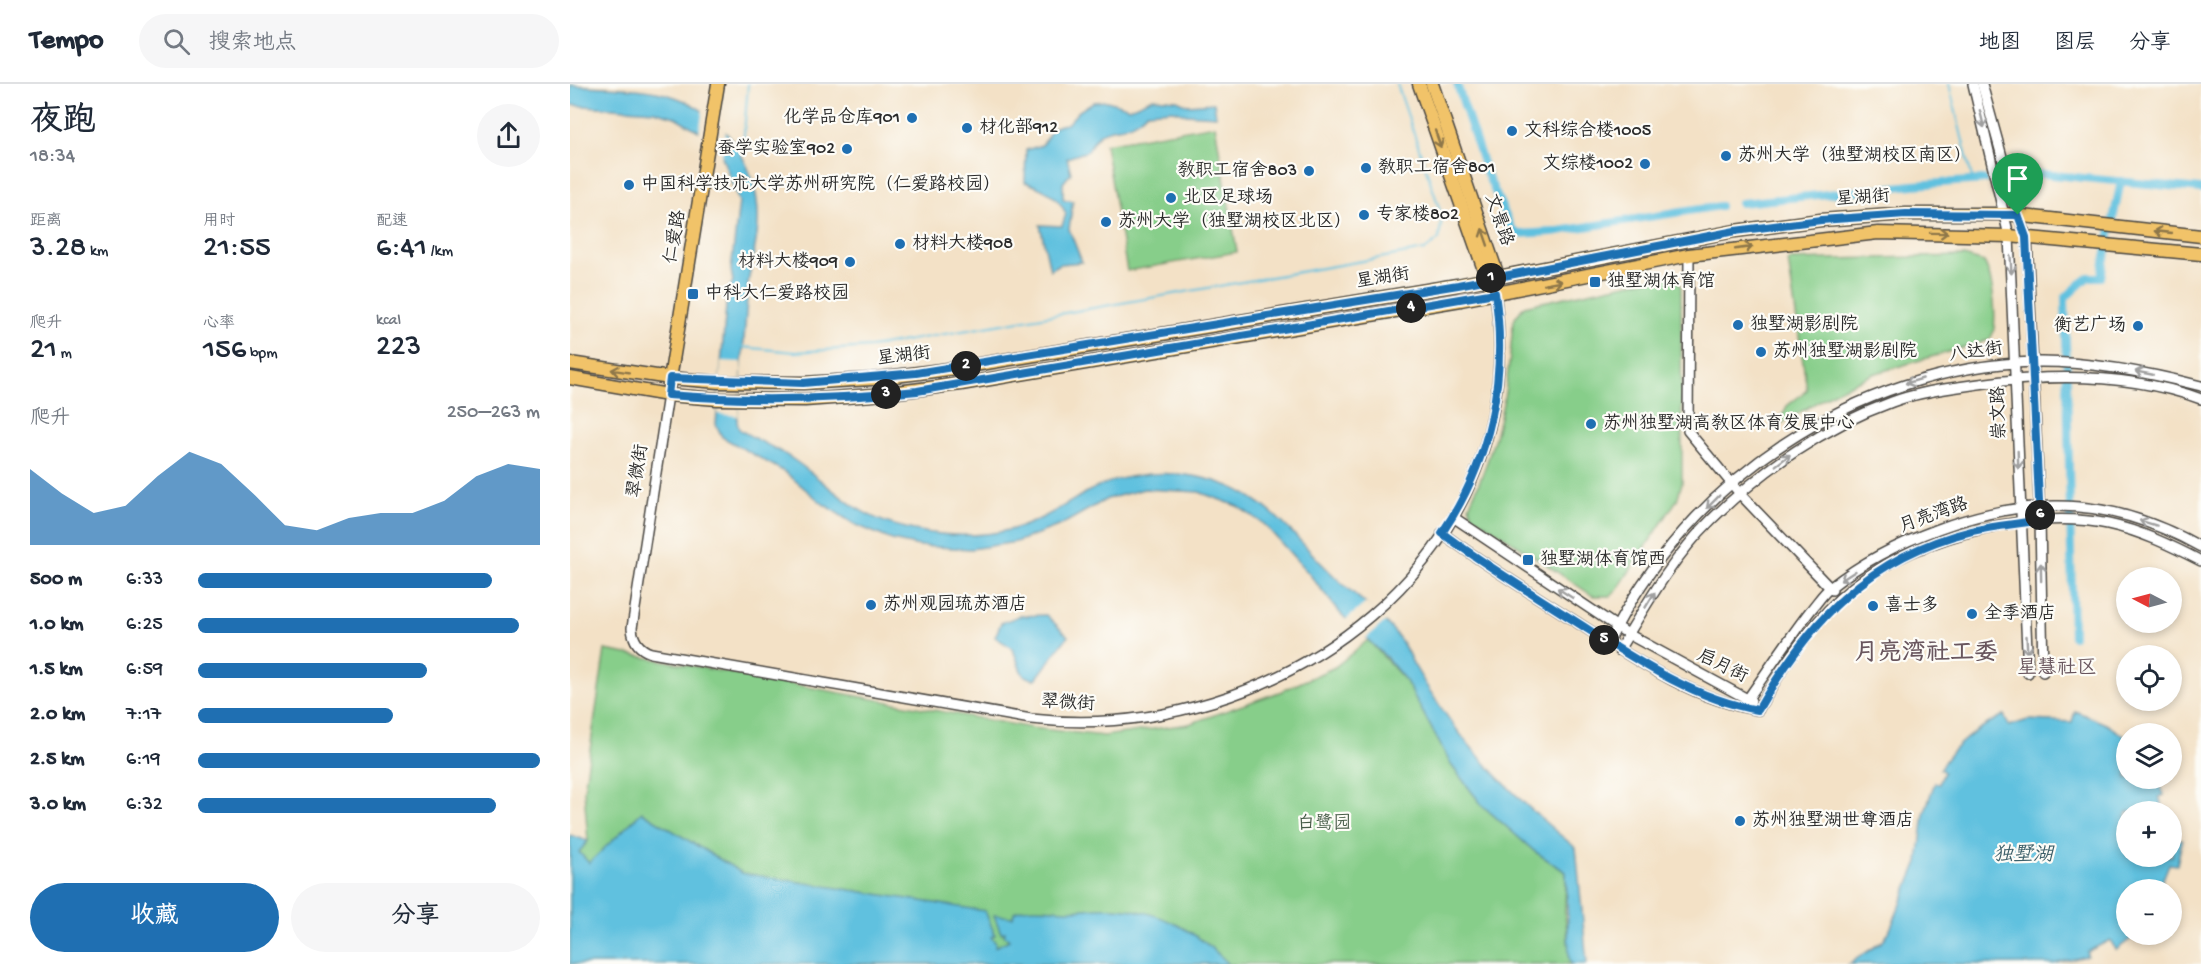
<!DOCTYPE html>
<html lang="zh">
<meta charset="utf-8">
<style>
:root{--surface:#fff;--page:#f6f6f7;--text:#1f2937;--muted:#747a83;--line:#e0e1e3;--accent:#1f6fb2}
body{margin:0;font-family:"Gochi Hand","LXGW WenKai TC",sans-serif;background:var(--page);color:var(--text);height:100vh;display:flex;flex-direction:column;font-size:22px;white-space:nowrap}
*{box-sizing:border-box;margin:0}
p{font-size:20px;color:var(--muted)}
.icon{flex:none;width:33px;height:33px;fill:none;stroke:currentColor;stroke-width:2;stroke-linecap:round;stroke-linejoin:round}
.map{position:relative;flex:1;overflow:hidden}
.details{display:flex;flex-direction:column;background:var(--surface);width:570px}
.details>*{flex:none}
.needle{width:39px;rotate:276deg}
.fabs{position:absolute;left:1546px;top:483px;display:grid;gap:12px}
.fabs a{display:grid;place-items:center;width:66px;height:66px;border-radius:50%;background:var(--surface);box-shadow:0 3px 9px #0003;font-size:30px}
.pin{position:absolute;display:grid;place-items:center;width:51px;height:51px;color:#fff;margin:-62px -26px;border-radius:50% 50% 50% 0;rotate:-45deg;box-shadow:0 0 6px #0007}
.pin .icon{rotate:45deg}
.km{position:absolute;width:30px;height:30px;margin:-15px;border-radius:50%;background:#222;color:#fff;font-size:16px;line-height:30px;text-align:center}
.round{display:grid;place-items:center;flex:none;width:63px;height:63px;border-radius:32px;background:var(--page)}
.head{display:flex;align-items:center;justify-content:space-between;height:102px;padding:0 30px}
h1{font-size:33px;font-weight:600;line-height:45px}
.metrics{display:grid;grid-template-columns:repeat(3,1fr);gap:9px;height:102px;padding:6px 30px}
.metrics div{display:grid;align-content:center}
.metrics b{font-size:30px;font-weight:600}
.metrics small{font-size:16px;font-weight:400}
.metrics p{font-size:16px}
.chart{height:168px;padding:12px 30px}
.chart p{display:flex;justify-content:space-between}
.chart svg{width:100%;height:108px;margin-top:6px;fill:var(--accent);opacity:.7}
.primary-button{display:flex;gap:12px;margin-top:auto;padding:12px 30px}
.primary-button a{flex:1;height:69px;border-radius:36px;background:var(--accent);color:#fff;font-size:24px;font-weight:600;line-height:69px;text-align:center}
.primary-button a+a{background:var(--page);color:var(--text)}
ul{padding:0 30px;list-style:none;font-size:20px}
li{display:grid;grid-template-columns:96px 72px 1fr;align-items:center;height:45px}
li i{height:15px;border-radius:8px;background:var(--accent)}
header{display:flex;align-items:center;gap:36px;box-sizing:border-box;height:84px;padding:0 30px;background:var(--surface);border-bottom:2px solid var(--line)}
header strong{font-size:28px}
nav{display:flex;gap:33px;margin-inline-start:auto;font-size:21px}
.search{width:420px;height:54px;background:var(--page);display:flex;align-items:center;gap:15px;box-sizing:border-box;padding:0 21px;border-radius:33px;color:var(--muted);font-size:22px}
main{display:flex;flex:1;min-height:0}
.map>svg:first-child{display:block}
.green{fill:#87ce8a;stroke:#597c5a;stroke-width:1.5}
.water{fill:#61c1df;stroke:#467685;stroke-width:1.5}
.pier{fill:#f3e1c6}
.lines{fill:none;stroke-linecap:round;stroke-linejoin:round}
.stream{stroke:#61c1df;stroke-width:2}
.canal{stroke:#61c1df;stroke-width:8}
.minor-casing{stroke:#494642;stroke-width:12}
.major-casing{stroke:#494642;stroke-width:15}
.minor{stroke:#fff;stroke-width:9}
.major{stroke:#f1c369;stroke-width:12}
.oneway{stroke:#a0a0a0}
.oneway2{stroke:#8e774a}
.route-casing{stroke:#fff;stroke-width:12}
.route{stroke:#1f6fb2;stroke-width:8}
.poi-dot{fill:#1f6fb2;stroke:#fdfcf7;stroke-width:2}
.labels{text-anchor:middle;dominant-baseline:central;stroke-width:4.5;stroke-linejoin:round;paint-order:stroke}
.poi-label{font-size:18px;fill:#2b2b2b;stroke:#fdfcf7;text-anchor:start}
.street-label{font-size:18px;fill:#2b2b2b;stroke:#fdfcf7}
.park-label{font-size:18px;fill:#475c48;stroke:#fdfcf7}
.neighbourhood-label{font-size:20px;fill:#69565e;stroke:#fdfcf7}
.water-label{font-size:20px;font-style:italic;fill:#3e606a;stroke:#fdfcf7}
.district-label{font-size:24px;font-weight:bold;fill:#69565e;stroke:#fdfcf7}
</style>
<header>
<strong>Tempo</strong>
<div class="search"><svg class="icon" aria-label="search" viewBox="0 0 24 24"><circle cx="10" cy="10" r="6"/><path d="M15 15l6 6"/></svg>搜索地点</div>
<nav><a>地图</a><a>图层</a><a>分享</a></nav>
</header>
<main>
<section class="details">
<div class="head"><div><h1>夜跑</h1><p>18:34</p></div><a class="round"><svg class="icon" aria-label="share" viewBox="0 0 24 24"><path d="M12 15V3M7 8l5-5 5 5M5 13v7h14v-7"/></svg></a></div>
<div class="metrics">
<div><p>距离</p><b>3.28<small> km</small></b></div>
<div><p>用时</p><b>21:55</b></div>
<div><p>配速</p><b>6:41<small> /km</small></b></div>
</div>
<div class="metrics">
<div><p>爬升</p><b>21<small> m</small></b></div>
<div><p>心率</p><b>156<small> bpm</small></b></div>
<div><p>kcal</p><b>223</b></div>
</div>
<div class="chart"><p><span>爬升</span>250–263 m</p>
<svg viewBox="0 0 160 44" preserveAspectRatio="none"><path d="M0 44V13L10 23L20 31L30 28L40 16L50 6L60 11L70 23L80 36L90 38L100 33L110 31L120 31L130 26L140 16L150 11L160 13V44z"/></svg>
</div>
<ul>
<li><b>500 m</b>6:33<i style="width:86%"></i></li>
<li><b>1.0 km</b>6:25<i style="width:94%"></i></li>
<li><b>1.5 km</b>6:59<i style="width:67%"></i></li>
<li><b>2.0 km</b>7:17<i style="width:57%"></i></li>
<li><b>2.5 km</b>6:19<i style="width:100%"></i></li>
<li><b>3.0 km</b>6:32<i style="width:87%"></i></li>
</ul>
<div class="primary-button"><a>收藏</a><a>分享</a></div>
</section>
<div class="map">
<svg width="1631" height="880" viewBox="0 0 1631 880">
<rect width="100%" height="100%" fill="#fdfcf7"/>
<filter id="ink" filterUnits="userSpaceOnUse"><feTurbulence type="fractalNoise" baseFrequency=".0167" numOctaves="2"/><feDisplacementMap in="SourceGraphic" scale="12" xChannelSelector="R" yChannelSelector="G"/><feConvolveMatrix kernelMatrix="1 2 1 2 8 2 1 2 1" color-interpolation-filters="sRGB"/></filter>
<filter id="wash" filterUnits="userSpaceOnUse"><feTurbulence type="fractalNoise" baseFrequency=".008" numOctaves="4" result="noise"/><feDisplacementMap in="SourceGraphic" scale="24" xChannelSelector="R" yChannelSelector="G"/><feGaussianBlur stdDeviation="1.35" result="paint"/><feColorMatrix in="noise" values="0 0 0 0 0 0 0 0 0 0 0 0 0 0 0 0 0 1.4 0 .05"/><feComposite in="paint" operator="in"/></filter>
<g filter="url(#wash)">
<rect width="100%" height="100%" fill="#f3e1c6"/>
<g class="green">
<path d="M 645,41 L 667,168 L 557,187 L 535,60 Z"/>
<path d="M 1394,172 L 1414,178 C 1423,191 1430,246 1419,256 L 1303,290 L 1264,308 L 1207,342 L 1217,322 L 1237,306 L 1218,176 Z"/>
<path d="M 1098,191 L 1105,192 L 1111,203 L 1112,399 L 1107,416 L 1047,506 L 1041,512 L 1023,512 L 902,431 L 899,422 C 929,358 938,307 943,237 L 954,222 Z"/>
<path d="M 798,556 L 836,597 L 882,682 L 912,721 L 964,767 L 996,788 L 995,830 L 1001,880 L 293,880 L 67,831 L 8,768 L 18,757 L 14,706 L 35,566 L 462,644 L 534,652 L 619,640 L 712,607 L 765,583 Z"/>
</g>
<g class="water">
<path d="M 0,1 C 34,4 72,2 105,13 C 155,30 190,85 188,138 C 188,159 180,180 178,201 C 175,247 171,293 167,338 L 169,345 C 187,357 207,364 224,376 C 259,400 280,428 324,441 C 362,452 404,455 443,445 C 470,438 493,422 517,408 C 560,385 614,384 659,402 C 703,420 728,457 761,489 C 784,512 814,531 832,558 C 837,566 840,574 844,581 C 859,607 876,632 894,655 C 928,696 965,731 1006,764 L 1017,880 L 1001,880 L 999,874 L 996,788 L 964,767 L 912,721 L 882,682 L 836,597 L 816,573 L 770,529 L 740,491 L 694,440 L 667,422 L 629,408 L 574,405 L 537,415 L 491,441 L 446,458 L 401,465 L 349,462 L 322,456 L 284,440 L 253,420 L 215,388 L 152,353 L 146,340 L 157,210 L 163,197 L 161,186 L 169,118 L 151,70 L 132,49 L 105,33 L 84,27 L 0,21 Z"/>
<path d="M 583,14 L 607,16 L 618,21 L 644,19 L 646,32 L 615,30 L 603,26 L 577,28 C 549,57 536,30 518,67 L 497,74 L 501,89 L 493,99 L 493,115 L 503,117 L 499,145 L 512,178 L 490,180 L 480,186 L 470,141 L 492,142 L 496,130 C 488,111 474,105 455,98 L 456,66 L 472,61 C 481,49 480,41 497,40 L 509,27 L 523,18 L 537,17 L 560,24 Z"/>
<path d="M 476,531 L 498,552 L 466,595 C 445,594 452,577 441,564 C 437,560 429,556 425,553 L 431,539 L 449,532 Z"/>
<path d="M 1505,627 L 1536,640 L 1557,654 L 1557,694 L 1588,695 L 1594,711 L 1589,713 L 1594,727 L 1557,728 L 1557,772 L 1602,772 L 1602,756 L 1612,756 L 1607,781 L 1599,780 L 1589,805 L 1557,806 L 1557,850 L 1566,851 L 1546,866 L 1540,856 L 1517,868 L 1517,872 L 1483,880 L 1279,880 L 1313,857 L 1319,848 L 1348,778 L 1354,730 L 1365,698 L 1369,700 L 1374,688 L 1370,685 C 1384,659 1409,644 1434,631 L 1439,642 L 1458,636 L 1502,638 Z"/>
<path d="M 72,728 L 172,789 L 415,827 L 425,851 L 421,853 L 426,859 L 425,863 L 439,856 L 434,851 L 435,848 L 431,849 L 424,831 L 443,833 L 444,828 C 460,821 477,825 494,826 C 511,826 528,823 545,824 C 589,826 629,848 658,880 L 0,880 L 0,751 L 18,757 L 9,768 L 19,779 Z"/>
</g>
<g class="pier">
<path d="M 133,25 L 156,46 L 151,75 L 129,50 Z"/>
<path d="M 151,277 L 172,278 L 168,332 L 147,330 Z"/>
<path d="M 796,519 L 817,536 L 794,556 L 774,537 Z"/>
</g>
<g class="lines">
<g class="stream">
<path d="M 1379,0 L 1403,98"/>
<path d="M 169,68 L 173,62 L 178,0"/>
<path d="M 171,263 L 225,268 L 301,263 L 855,166 L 869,155 L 872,132 L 827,0"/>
</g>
<g class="canal">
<path d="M 887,0 L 916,88 L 942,145 L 949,150 L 982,148 L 1150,122"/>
<path d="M 1452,92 L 1472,90 L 1631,105"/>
<path d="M 1171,119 L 1343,101 L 1414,96"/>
<path d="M 1503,552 L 1495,214 L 1518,193 L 1531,193 L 1551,97"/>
</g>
</g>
</g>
<g filter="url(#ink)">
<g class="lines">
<g class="minor-casing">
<g id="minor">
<path d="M 1403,0 L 1439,152 L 1458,589"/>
<path d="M 1412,0 L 1448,131 L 1457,153 L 1470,436 L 1473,588"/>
<path d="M 1119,171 L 1118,347 L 1171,411 L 1262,506"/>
<path d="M 98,311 L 62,544 C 63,557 69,565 81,569 L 461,635 C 708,663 965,474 925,209"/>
<path d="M 883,433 L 1058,550 L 1181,617"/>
<path d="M 872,449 C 912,479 955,505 997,532 C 1056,569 1118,615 1188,626"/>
<path d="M 1039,558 C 1117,397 1286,283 1465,278 C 1521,277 1577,288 1631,302"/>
<path d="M 1049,566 C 1076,521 1103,473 1141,436 C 1192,386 1255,342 1322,318 C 1343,310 1366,306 1388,303 C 1468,290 1554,287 1631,315"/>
<path d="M 1172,623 C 1195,591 1216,558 1240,527 C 1247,519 1253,509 1261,503 C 1319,457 1414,421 1488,422 C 1538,422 1588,439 1631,463"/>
<path d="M 1188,626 C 1211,586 1236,547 1269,515 C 1331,456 1455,423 1538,440 C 1571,447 1602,462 1631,477"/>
</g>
</g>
<g class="major-casing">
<g id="major">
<path d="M 849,0 L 919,200"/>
<path d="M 862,0 L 928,192 L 927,199"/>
<path d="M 0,279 L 100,294 L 148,298 L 233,299 L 302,295 L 387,284 L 887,201 L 1165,147 L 1251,136 L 1336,130 L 1436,130 L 1631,152"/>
<path d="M 0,294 L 98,311 L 147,315 L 235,316 L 303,311 L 391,300 L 891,216 L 1119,171 L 1308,149 L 1439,152 L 1631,170"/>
<path d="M 99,301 L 148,0"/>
</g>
</g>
<use href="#minor" class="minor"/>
<use href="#major" class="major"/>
</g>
<defs><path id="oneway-shaft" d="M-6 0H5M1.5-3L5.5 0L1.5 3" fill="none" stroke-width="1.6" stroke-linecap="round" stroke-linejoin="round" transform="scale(1.5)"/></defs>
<g class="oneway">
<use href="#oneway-shaft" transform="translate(1412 35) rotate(76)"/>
<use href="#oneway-shaft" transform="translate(1441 181) rotate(87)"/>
<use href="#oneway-shaft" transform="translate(1574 289) rotate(-169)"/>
<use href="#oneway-shaft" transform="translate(1344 297) rotate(164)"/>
<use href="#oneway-shaft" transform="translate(1213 376) rotate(-37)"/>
<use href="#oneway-shaft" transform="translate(1448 376) rotate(88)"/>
<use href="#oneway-shaft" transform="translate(1143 418) rotate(135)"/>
<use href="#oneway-shaft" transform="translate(1578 439) rotate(-163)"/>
<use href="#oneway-shaft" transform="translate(1471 488) rotate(-91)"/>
<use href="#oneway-shaft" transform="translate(1278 492) rotate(147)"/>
<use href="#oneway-shaft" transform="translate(995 509) rotate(-147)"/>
<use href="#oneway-shaft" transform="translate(1080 516) rotate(-59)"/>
<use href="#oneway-shaft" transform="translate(1457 561) rotate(87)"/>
</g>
<g class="oneway2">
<use href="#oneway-shaft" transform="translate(868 55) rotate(71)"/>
<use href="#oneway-shaft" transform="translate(1593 148) rotate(-174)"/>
<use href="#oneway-shaft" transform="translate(1369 149) rotate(1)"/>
<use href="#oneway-shaft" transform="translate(915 153) rotate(-109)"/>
<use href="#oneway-shaft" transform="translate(1174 164) rotate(-8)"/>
<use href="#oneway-shaft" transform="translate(983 199) rotate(-10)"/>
<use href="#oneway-shaft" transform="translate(50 287) rotate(-171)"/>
</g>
</g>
<g class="lines" filter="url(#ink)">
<g class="route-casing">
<path id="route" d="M 1336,130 L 1448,131 L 1456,153 L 1470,436 C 1448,440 1424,442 1402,447 C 1299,472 1239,537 1188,626 C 1118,614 1056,569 997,532 C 955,505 912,479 872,449 C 920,378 938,294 925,209 L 347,307 C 263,316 182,318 98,311 L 100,294 L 233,299 L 346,289 L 888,201 L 1165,147 L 1251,136 Z"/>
</g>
<use href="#route" class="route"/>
</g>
<g class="poi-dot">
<circle cx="342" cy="34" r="6"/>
<circle cx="397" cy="44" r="6"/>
<circle cx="942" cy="47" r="6"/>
<circle cx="277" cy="65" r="6"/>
<circle cx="1156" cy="72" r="6"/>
<circle cx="1075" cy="80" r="6"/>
<circle cx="796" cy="84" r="6"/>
<circle cx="739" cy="87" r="6"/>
<circle cx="59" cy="101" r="6"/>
<circle cx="601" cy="114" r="6"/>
<circle cx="794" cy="131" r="6"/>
<circle cx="536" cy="138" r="6"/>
<circle cx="330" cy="160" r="6"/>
<circle cx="280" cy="178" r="6"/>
<rect x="1019" y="192" width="12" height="12" rx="3"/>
<rect x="117" y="204" width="12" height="12" rx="3"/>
<circle cx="1168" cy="241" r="6"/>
<circle cx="1568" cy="242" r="6"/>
<circle cx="1191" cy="268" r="6"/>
<circle cx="1021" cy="340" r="6"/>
<rect x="952" y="470" width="12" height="12" rx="3"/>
<circle cx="301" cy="521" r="6"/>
<circle cx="1303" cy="522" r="6"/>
<circle cx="1402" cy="530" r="6"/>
<circle cx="1170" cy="737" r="6"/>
</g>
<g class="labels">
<g class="poi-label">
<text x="330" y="34" text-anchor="end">化学品仓库901</text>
<text x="409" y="44">材化部912</text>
<text x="954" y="47">文科综合楼1005</text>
<text x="265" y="65" text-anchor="end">蚕学实验室902</text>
<text x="1168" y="72">苏州大学（独墅湖校区南区）</text>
<text x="1063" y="80" text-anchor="end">文综楼1002</text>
<text x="808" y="84">教职工宿舍801</text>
<text x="727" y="87" text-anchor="end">教职工宿舍803</text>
<text x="71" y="101">中国科学技术大学苏州研究院（仁爱路校园）</text>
<text x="613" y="114">北区足球场</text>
<text x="806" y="131">专家楼802</text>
<text x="548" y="138">苏州大学（独墅湖校区北区）</text>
<text x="342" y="160">材料大楼908</text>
<text x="268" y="178" text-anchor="end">材料大楼909</text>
<text x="1037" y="198">独墅湖体育馆</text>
<text x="135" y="210">中科大仁爱路校园</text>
<text x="1180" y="241">独墅湖影剧院</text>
<text x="1556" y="242" text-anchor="end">衡艺广场</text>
<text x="1203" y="268">苏州独墅湖影剧院</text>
<text x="1033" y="340">苏州独墅湖高教区体育发展中心</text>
<text x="970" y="476">独墅湖体育馆西</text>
<text x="313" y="521">苏州观园琉苏酒店</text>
<text x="1315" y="522">喜士多</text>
<text x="1414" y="530">全季酒店</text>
<text x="1182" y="737">苏州独墅湖世尊酒店</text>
</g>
<g class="street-label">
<text transform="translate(1293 115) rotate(-4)">星湖街</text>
<text transform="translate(928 136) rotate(71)">文景路</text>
<text transform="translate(106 153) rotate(-80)">仁爱路</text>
<text transform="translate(813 195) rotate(-9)">星湖街</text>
<text transform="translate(1406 269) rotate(-8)">八达街</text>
<text transform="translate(334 273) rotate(-7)">星湖街</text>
<text transform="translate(1430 329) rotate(-92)">崇文路</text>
<text transform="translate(69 387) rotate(-81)">翠微街</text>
<text transform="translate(1364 432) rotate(-20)">月亮湾路</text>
<text transform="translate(1152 583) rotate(26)">启月街</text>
<text transform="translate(498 620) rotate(3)">翠微街</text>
</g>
<g class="park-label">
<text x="754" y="740">白鹭园</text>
</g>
<g class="neighbourhood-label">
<text x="1487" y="585">星慧社区</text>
</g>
<g class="water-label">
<text x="1453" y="772">独墅湖</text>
</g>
<g class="district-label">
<text x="1356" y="570">月亮湾社工委</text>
</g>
</g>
</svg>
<div class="fabs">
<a><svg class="needle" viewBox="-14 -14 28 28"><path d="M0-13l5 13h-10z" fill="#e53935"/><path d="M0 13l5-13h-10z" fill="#747a83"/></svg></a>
<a><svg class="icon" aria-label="locate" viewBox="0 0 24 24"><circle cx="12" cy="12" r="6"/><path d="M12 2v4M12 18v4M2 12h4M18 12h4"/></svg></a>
<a><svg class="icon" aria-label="layers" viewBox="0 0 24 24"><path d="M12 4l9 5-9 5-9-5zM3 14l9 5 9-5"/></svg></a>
<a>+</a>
<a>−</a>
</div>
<div class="pin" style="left:1448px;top:131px;background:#1e9e55"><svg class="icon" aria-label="arrive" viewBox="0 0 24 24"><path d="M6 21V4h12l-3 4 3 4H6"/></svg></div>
<b class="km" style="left:921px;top:194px">1</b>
<b class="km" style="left:396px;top:282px">2</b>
<b class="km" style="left:316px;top:310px">3</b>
<b class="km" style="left:841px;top:224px">4</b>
<b class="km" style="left:1034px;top:556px">5</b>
<b class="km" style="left:1470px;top:431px">6</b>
</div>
</main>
